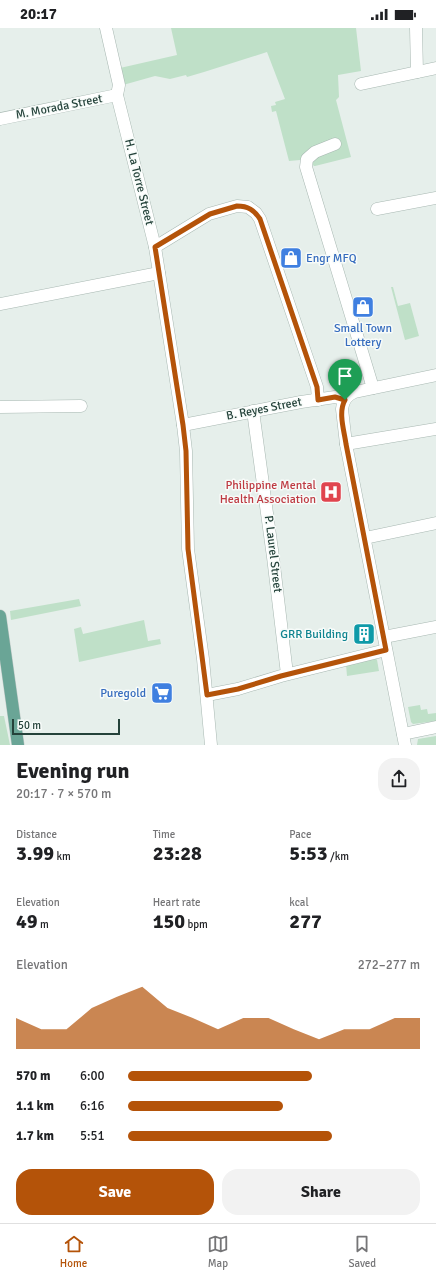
<!DOCTYPE html>
<meta charset="utf-8">
<style>
:root{--surface:#fff;--page:#f2f2f2;--text:#202124;--muted:#757577;--line:#e0e0e0;--accent:#b45309}
body{margin:0;font-family:Signika,sans-serif;background:var(--page);color:var(--text);height:100vh;display:flex;flex-direction:column;font-size:15px;white-space:nowrap}
*{box-sizing:border-box;margin:0}
p{font-size:13px;color:var(--muted)}
.icon{flex:none;width:22px;height:22px;fill:none;stroke:currentColor;stroke-width:2;stroke-linecap:round;stroke-linejoin:round}
.map{position:relative;height:717px;overflow:hidden}
.drawer{display:flex;flex-direction:column;background:var(--surface);flex:1}
.drawer>*{flex:none}
.scale{position:absolute;left:12px;bottom:10px;width:108px;box-sizing:border-box;padding-left:4px;border:2px solid #24423a;border-top:0;font-size:11px;line-height:14px;white-space:nowrap;color:#24423a;-webkit-text-stroke:3px #f7fbf9;paint-order:stroke}
.pin{position:absolute;display:grid;place-items:center;width:34px;height:34px;color:#fff;margin:-41px -17px;border-radius:50% 50% 50% 0;rotate:-45deg;box-shadow:0 0 4px #0007}
.pin .icon{rotate:45deg}
.round{display:grid;place-items:center;flex:none;width:42px;height:42px;border-radius:16px;background:var(--page)}
.head{display:flex;align-items:center;justify-content:space-between;height:68px;padding:0 16px}
h1{font-size:22px;font-weight:700;line-height:30px}
.metrics{display:grid;grid-template-columns:repeat(3,1fr);gap:6px;height:68px;padding:4px 16px}
.metrics div{display:grid;align-content:center}
.metrics b{font-size:20px;font-weight:700}
.metrics small{font-size:11px;font-weight:400}
.metrics p{font-size:11px}
.chart{height:112px;padding:8px 16px}
.chart p{display:flex;justify-content:space-between}
.chart svg{width:100%;height:72px;margin-top:4px;fill:var(--accent);opacity:.7}
.action{display:flex;gap:8px;margin-top:auto;padding:8px 16px}
.action a{flex:1;height:46px;border-radius:16px;background:var(--accent);color:#fff;font-size:16px;font-weight:700;line-height:46px;text-align:center}
.action a+a{background:var(--page);color:var(--text)}
ul{padding:0 16px;list-style:none;font-size:13px}
li{display:grid;grid-template-columns:64px 48px 1fr;align-items:center;height:30px}
li i{height:10px;border-radius:5px;background:var(--accent)}
.status{display:flex;justify-content:space-between;align-items:center;height:28px;padding:0 20px;background:var(--surface);direction:ltr}
.status svg{height:11px;fill:currentColor}
.tabs{display:flex;justify-content:space-around;align-items:center;height:56px;border-top:1px solid var(--line);background:var(--surface);font-size:11px;color:var(--muted)}
.tabs a{display:grid;justify-items:center;gap:2px}
.tabs .on{color:var(--accent)}
.map>svg:first-child{display:block}
.green{fill:#bfe0c8}
.lines{fill:none;stroke-linecap:round;stroke-linejoin:round}
.minor-casing{stroke:#a8b8b2;stroke-width:13}
.major-casing{stroke:#c2cac8;stroke-width:13}
.minor{stroke:#fff;stroke-width:12}
.major{stroke:#6aa596;stroke-width:12}
.route-casing{stroke:#fff;stroke-width:8}
.route{stroke:#b45309;stroke-width:5}
.labels{text-anchor:middle;dominant-baseline:central;stroke-width:3;stroke-linejoin:round;paint-order:stroke}
.street-label{font-size:12px;fill:#24423a;stroke:#f7fbf9}
.shop-label{font-size:12px;fill:#366cbe;stroke:#f7fbf9;text-anchor:start}
.health-label{font-size:12px;fill:#be3a42;stroke:#f7fbf9;text-anchor:end}
.culture-label{font-size:12px;fill:#0d838f;stroke:#f7fbf9;text-anchor:end}
</style>
<div class="status"><b>20:17</b><svg viewBox="0 0 49 12"><path d="M0 12V9h3v3zM5 12V6h3v6zM10 12V3h3v9zM15 12V0h3v12zM26 1h20v11H26zM47 4h2v5h-2z"/></svg></div>
<div class="map">
<svg width="436" height="717" viewBox="0 0 436 717">
<rect width="100%" height="100%" fill="#e6efeb"/>
<g class="green">
<path d="M 171,0 L 356,0 L 361,43 L 338,47 L 339,69 L 336,72 L 351,129 L 315,138 L 314,138 L 305,129 L 300,132 L 289,133 L 276,83 L 272,84 L 271,78 L 276,77 L 275,74 L 285,71 L 267,24 L 204,44 L 187,49 L 186,47 L 170,51 L 155,48 L 123,57 L 120,40 L 177,27 Z"/>
<path d="M 391,259 L 393,259 L 398,278 L 410,275 L 419,308 L 405,312 Z"/>
<path d="M 79,571 L 81,578 L 11,592 L 10,583 Z"/>
<path d="M 144,592 L 148,613 L 160,611 L 161,616 L 79,634 L 74,601 L 81,599 L 83,606 Z"/>
<path d="M 375,629 L 377,632 L 379,643 L 347,648 L 346,636 Z"/>
<path d="M 420,677 L 421,682 L 427,681 L 428,686 L 436,685 L 436,693 L 413,696 L 411,694 L 408,679 Z"/>
<path d="M 0,688 L 4,688 L 10,717 L 0,717 Z"/>
<path d="M 436,708 L 436,717 L 417,717 L 418,711 Z"/>
</g>
<g class="lines">
<g class="minor-casing">
<g id="minor">
<path d="M 106,0 L 119,57 L 117,67 L 155,219 L 183,397 L 186,423 L 188,521 L 203,631 L 211,717"/>
<path d="M 416,0 L 417,44"/>
<path d="M 361,56 L 436,40"/>
<path d="M 0,91 L 117,67"/>
<path d="M 335,116 L 315,124 L 307,131 L 306,139 L 373,360"/>
<path d="M 377,181 L 436,170"/>
<path d="M 155,219 L 209,186 L 237,178 L 248,179 L 256,185 L 260,191 L 317,359 L 318,372"/>
<path d="M 0,276 L 159,245"/>
<path d="M 0,379 L 81,378"/>
<path d="M 253,383 L 273,529 L 287,646"/>
<path d="M 183,397 L 301,374 L 335,369 L 345,371"/>
<path d="M 346,416 L 436,401"/>
<path d="M 365,510 L 436,495"/>
<path d="M 384,609 L 436,599"/>
<path d="M 207,667 L 238,661 L 281,648 L 386,622"/>
<path d="M 403,706 L 436,699"/>
<path d="M 405,717 L 346,416 L 342,381 C 343,372 347,367 355,364 L 436,347"/>
</g>
</g>
<g class="major-casing">
<path id="major" d="M 0,588 L 18,717"/>
</g>
<use href="#minor" class="minor"/>
<use href="#major" class="major"/>
</g>
<g class="lines">
<g class="route-casing">
<path id="route" d="M 237,178 C 248,178 254,182 260,191 L 317,359 L 318,372 L 335,369 L 345,372 C 338,384 344,402 346,416 L 386,622 L 281,648 L 238,661 L 207,667 L 188,521 L 186,423 L 183,397 L 155,219 L 210,186 Z"/>
</g>
<use href="#route" class="route"/>
</g>
<defs>
<g id="shop-square" transform="scale(1.15)"><rect x="-9" y="-9" width="18" height="18" rx="4" fill="#3f7fe0" stroke="#f7fbf9"/><path d="M-5-2.5h2.3a2.7 3.5 0 0 1 5.4 0H5L5.5 6h-11ZM-1.5-2.5h3a1.5 2.3 0 0 0-3 0Z" fill="#fff"/></g>
<g id="hospital-square" transform="scale(1.15)"><rect x="-9" y="-9" width="18" height="18" rx="4" fill="#e0444e" stroke="#f7fbf9"/><path d="M-5-5h3v3.5h4V-5h3V5h-3V1.5h-4V5h-3Z" fill="#fff"/></g>
<g id="building-square" transform="scale(1.15)"><rect x="-9" y="-9" width="18" height="18" rx="4" fill="#0f9aa8" stroke="#f7fbf9"/><path d="M-4-6H4V6H1V3H-1V6H-4ZM-2.5-4.3h1.7v1.8h-1.7ZM.8-4.3h1.7v1.8H.8ZM-2.5-1h1.7V.8h-1.7ZM.8-1h1.7V.8H.8Z" fill="#fff"/></g>
<g id="supermarket-square" transform="scale(1.15)"><rect x="-9" y="-9" width="18" height="18" rx="4" fill="#3f7fe0" stroke="#f7fbf9"/><path d="M-6-5.5h2.5l.6 2H6L4.5 2H-2.5L-4.4-4H-6ZM-1.5 3.2a1.3 1.3 0 1 0 .1 0ZM3 3.2a1.3 1.3 0 1 0 .1 0Z" fill="#fff"/></g>
</defs>
<g fill-rule="evenodd">
<use href="#shop-square" x="291" y="230"/>
<use href="#shop-square" x="363" y="279"/>
<use href="#hospital-square" x="331" y="464"/>
<use href="#building-square" x="364" y="606"/>
<use href="#supermarket-square" x="162" y="665"/>
</g>
<g class="labels">
<g class="street-label">
<text transform="translate(59 79) rotate(-11)">M. Morada Street</text>
<text transform="translate(139 154) rotate(76)">H. La Torre Street</text>
<text transform="translate(264 381) rotate(-11)">B. Reyes Street</text>
<text transform="translate(273 526) rotate(83)">P. Laurel Street</text>
</g>
<g class="shop-label">
<text x="306" y="230">Engr MFQ</text>
<text x="363" y="300" text-anchor="middle">Small Town<tspan x="363" dy="14">Lottery</tspan></text>
<text x="146" y="665" text-anchor="end">Puregold</text>
</g>
<g class="health-label">
<text x="316" y="457">Philippine Mental<tspan x="316" dy="14">Health Association</tspan></text>
</g>
<g class="culture-label">
<text x="348" y="606">GRR Building</text>
</g>
</g>
</svg>
<div class="scale">50 m</div>
<div class="pin" style="left:345px;top:372px;background:#1e9e55"><svg class="icon" aria-label="arrive" viewBox="0 0 24 24"><path d="M6 21V4h12l-3 4 3 4H6"/></svg></div>
</div>
<section class="drawer">
<div class="head"><div><h1>Evening run</h1><p>20:17 · 7 × 570 m</p></div><a class="round"><svg class="icon" aria-label="share" viewBox="0 0 24 24"><path d="M12 15V3M7 8l5-5 5 5M5 13v7h14v-7"/></svg></a></div>
<div class="metrics">
<div><p>Distance</p><b>3.99<small> km</small></b></div>
<div><p>Time</p><b>23:28</b></div>
<div><p>Pace</p><b>5:53<small> /km</small></b></div>
</div>
<div class="metrics">
<div><p>Elevation</p><b>49<small> m</small></b></div>
<div><p>Heart rate</p><b>150<small> bpm</small></b></div>
<div><p>kcal</p><b>277</b></div>
</div>
<div class="chart"><p><span>Elevation</span>272–277 m</p>
<svg viewBox="0 0 160 44" preserveAspectRatio="none"><path d="M0 44V25L10 32L20 32L30 19L40 12L50 6L60 19L70 25L80 32L90 25L100 25L110 32L120 38L130 32L140 32L150 25L160 25V44z"/></svg>
</div>
<ul>
<li><b>570 m</b>6:00<i style="width:63%"></i></li>
<li><b>1.1 km</b>6:16<i style="width:53%"></i></li>
<li><b>1.7 km</b>5:51<i style="width:70%"></i></li>
</ul>
<div class="action"><a>Save</a><a>Share</a></div>
</section>
<nav class="tabs">
<a class="on"><svg class="icon" aria-label="home" viewBox="0 0 24 24"><path d="M3 11l9-7 9 7M6 9v11h12V9"/></svg>Home</a>
<a><svg class="icon" aria-label="map" viewBox="0 0 24 24"><path d="M3 6l6-2 6 2 6-2v14l-6 2-6-2-6 2zM9 4v14M15 6v14"/></svg>Map</a>
<a><svg class="icon" aria-label="saved" viewBox="0 0 24 24"><path d="M7 4h10v16l-5-4-5 4z"/></svg>Saved</a>
</nav>
